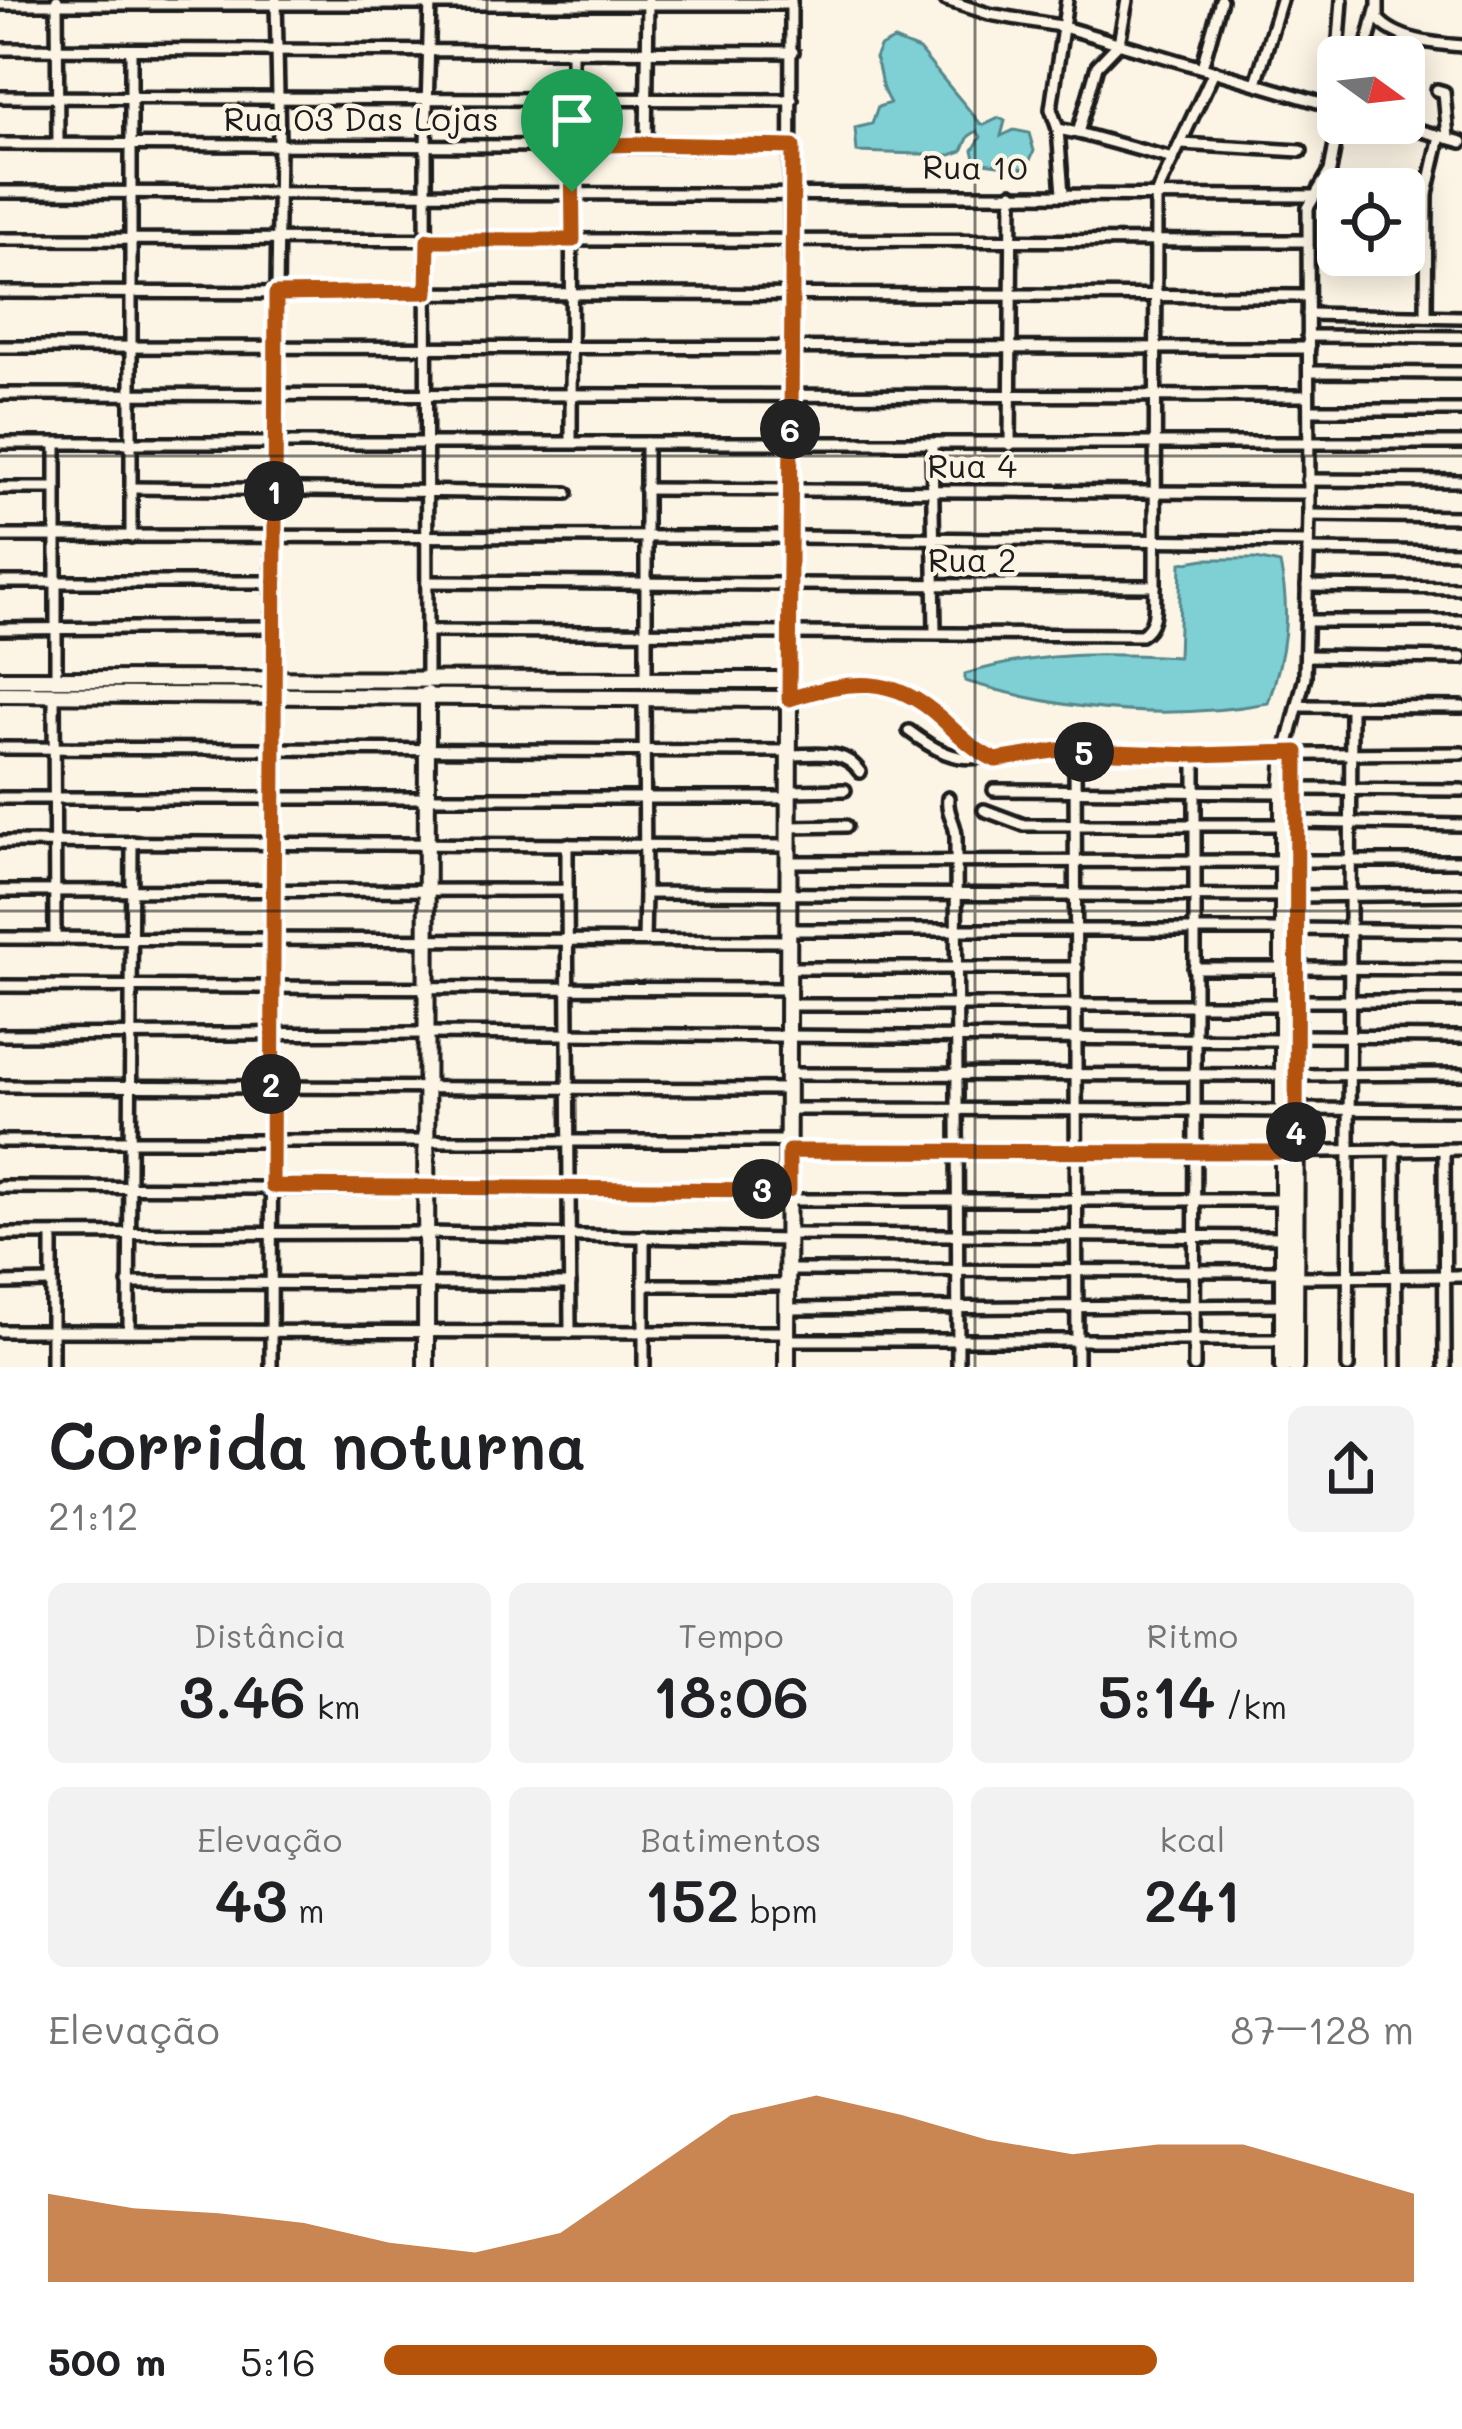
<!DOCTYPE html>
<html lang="pt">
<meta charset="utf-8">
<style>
:root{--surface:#fff;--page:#f2f2f2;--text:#202124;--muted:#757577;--accent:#b45309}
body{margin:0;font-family:Mali,sans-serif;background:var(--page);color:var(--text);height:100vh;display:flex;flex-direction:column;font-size:45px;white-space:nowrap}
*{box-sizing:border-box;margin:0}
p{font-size:39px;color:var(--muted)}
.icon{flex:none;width:66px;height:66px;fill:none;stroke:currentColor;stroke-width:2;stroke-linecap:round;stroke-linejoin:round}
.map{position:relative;height:1367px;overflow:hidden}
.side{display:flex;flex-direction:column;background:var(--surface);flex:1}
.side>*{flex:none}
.needle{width:78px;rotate:105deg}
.fabs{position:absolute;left:1317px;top:36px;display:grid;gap:24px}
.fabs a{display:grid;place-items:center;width:108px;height:108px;border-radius:18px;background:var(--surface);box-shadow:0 6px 30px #0003;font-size:60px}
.pin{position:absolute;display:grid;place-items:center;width:102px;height:102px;color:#fff;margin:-123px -51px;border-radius:50% 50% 50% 0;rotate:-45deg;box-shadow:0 0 12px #0007}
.pin .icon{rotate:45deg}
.km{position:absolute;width:60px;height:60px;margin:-30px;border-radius:50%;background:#222;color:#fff;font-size:33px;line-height:60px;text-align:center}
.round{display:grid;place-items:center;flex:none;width:126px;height:126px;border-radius:18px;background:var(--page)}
.headline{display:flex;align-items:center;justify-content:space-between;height:204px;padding:0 48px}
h1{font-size:66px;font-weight:600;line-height:90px}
.metrics{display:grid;grid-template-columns:repeat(3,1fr);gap:18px;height:204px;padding:12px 48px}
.metrics div{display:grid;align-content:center;border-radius:18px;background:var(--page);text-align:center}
.metrics b{font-size:60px;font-weight:600}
.metrics small{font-size:33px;font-weight:400}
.metrics p{font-size:33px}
.chart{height:336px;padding:24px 48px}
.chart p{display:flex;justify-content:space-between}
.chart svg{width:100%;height:216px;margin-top:12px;fill:var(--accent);opacity:.7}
ul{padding:0 48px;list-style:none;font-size:39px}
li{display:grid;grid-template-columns:192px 144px 1fr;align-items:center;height:90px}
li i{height:30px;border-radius:15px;background:var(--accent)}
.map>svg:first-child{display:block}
.water{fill:#7ed0d5;stroke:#57888b;stroke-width:3}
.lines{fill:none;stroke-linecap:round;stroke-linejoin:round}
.street-casing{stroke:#1c1c1c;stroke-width:18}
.secondary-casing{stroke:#1c1c1c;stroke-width:22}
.street{stroke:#fcf5e5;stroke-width:9}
.secondary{stroke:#fcf5e5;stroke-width:14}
.route-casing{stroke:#fff;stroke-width:24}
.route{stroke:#b45309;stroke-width:15}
.grid{fill:none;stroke:#1c1c1c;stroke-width:3;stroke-opacity:0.55}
.labels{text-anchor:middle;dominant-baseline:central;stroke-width:9;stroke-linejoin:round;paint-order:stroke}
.street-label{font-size:33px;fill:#1c1c1c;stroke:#fcf5e5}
</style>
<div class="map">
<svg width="1462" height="1367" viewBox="0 0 1462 1367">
<rect width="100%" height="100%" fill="#fcf5e5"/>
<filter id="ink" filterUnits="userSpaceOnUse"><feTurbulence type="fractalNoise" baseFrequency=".00833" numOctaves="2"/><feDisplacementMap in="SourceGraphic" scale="24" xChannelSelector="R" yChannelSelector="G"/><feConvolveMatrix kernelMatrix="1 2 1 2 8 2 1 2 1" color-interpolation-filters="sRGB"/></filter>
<g filter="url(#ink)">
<g class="water">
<path d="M 894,40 L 919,50 L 980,123 L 984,125 L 999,118 L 1005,121 L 1001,136 L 1014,130 L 1029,133 L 1034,151 L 1026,169 L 976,162 L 973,150 L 981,137 L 977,131 L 969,136 L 962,151 L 951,155 L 857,152 L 855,128 L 872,124 L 878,107 L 890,103 C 876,80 884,77 875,58 L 880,47 Z"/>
<path d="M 1205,559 L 1256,559 L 1280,564 C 1291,614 1285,655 1268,703 C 1167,721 1063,711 965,681 L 965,674 C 1036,652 1104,653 1178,657 L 1181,563 Z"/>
</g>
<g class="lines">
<g class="street-casing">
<g id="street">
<path d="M 57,0 L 58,144"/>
<path d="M 791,0 L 789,699 C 839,683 893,674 935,712 C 953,729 972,750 996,760 L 1059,750 L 1195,755 L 1462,753"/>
<path d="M 946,0 L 989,14 L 1060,26 L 1338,108"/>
<path d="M 1378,0 L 1378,19 C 1396,40 1435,44 1462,46"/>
<path d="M 0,4 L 791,4"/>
<path d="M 0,49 L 793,52"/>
<path d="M 131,50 L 131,537"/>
<path d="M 1364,57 L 1376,10"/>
<path d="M 1202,67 L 1221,0"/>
<path d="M 1256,83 L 1281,0"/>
<path d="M 1437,90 L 1444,92 L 1448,138"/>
<path d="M 0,97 L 792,100"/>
<path d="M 1334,107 L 1342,0"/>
<path d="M 1392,123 L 1462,142"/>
<path d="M 1058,129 L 1078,133 L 1097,66 L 1119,43 L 1127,0"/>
<path d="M 1078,133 L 1173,159"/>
<path d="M 0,144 L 793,147"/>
<path d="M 646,144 L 648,0"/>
<path d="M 1181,144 L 1301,151"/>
<path d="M 1404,191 L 1427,194"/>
<path d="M 0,192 L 1311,196"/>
<path d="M 1063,194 L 1058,129 L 1051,109 L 1067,0"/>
<path d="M 0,239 L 1307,241"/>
<path d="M 0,292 L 1308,296"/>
<path d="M 1308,314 L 1462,317"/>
<path d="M 1426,316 L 1427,194 L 1440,136"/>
<path d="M 1308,336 L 1462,337"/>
<path d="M 0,347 L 1309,348"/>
<path d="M 1309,372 L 1462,373"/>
<path d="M 0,394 L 1308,396"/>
<path d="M 1309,410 L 1462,410"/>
<path d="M 571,442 L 572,51"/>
<path d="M 0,443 L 1462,443"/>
<path d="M 646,443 L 646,680"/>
<path d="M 932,444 L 935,632"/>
<path d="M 1010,445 L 1012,193"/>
<path d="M 1308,480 L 1462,481"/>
<path d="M 0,488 L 56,488"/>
<path d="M 131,488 L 567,493"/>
<path d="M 645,489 L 1309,493"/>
<path d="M 1309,515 L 1462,517"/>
<path d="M 0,536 L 791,537 L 1308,542"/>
<path d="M 1308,550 L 1462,552"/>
<path d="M 0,582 L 273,582"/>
<path d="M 427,582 L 1155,586"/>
<path d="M 1307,586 L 1462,588"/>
<path d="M 1307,621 L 1462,621"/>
<path d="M 0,629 L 274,627"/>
<path d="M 427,631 L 1141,635 C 1158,625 1154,604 1155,586 L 1156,195 L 1214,71"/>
<path d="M 1306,656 L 1462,658"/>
<path d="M 56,678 L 56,444"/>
<path d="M 427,680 L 426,145 L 430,2"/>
<path d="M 54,694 L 55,938"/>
<path d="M 644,699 L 645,893 L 1284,896"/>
<path d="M 1300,706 L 1462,707"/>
<path d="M 909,731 C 933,749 956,763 986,756"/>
<path d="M 0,748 L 789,751"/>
<path d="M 1075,751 L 1077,1367"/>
<path d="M 1286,752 L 1305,677 L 1309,515 L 1308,208 L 1330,171 L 1339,123"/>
<path d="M 789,755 C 816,755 844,748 860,772"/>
<path d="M 1195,755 L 1195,1110 L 1284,1111"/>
<path d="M 1297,789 L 1462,790"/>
<path d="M 994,790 L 1283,792"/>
<path d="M 789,791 L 845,790"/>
<path d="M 0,798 L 789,798"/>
<path d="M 948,798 C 946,814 956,822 956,837 L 958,1367"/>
<path d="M 984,810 L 1024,825 L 1283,825"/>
<path d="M 1297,822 L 1462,825"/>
<path d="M 789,827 L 846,826"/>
<path d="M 0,842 L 789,846"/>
<path d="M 1297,861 L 1462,861"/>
<path d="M 789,862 L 1284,861"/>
<path d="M 567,890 L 570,1332"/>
<path d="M 0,891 L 567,890 L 567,844"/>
<path d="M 1296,896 L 1462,894"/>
<path d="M 1296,929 L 1462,931"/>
<path d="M 789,930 L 1283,930"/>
<path d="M 0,938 L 789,941"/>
<path d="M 644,940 L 645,893"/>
<path d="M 789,968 L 1077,968"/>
<path d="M 1194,968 L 1283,968"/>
<path d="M 1295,968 L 1462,969"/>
<path d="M 0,986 L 789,989"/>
<path d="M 1295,1001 L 1462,1001"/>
<path d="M 789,1005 L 1284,1005"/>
<path d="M 0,1035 L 427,1033 L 1284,1040"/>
<path d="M 1296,1036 L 1462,1037"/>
<path d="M 789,1074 L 1284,1075"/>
<path d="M 1295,1075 L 1462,1074"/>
<path d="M 0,1086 L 789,1089"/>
<path d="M 789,1109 L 1195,1110 L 1194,1367"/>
<path d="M 1296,1109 L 1462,1110"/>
<path d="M 0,1141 L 789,1141"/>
<path d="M 1395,1149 L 1396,1367"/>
<path d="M 1444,1149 L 1445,1367"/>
<path d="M 789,1151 L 1195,1153 L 1462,1149"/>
<path d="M 0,1187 L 789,1190"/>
<path d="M 789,1200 L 1283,1200"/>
<path d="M 0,1234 L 426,1233 L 789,1240"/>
<path d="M 789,1234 L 1284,1237"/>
<path d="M 52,1235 L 52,1367"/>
<path d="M 644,1236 L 644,1367"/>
<path d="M 789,1270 L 1283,1271"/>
<path d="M 1295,1277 L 1462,1276"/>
<path d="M 0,1283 L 51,1282"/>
<path d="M 128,1283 L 570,1284"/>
<path d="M 644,1285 L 789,1285"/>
<path d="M 789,1309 L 1283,1305"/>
<path d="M 129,1330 L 132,842"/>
<path d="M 0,1331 L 789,1332"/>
<path d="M 789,1340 L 1284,1340"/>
<path d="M 271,1367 L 273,582 L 279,144 L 276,0"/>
<path d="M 1348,1367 L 1351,707"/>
</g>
</g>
<g class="secondary-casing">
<g id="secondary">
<path d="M 0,679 L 789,680"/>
<path d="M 0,694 L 789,699 L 787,1367"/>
<path d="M 426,1367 L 427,694"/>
<path d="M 1283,1367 L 1283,792 L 1286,752"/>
<path d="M 1295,1367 L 1297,752"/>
</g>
</g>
<use href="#street" class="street"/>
<use href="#secondary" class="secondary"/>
</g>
</g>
<g class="lines" filter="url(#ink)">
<g class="route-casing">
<path id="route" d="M 646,144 L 793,147 L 789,699 C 850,680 892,673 942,719 C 958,734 975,751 996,760 L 1059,750 L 1195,755 L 1297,752 L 1296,1152 L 789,1151 L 789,1190 L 272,1186 L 276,294 L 427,292 L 428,240 L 573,240 L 572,146 Z"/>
</g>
<use href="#route" class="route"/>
</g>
<path class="grid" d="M 487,0 L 487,1367M 975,0 L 975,1367M 0,456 L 1462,456M 0,911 L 1462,911"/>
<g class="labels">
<g class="street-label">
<text x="361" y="117">Rua 03 Das Lojas</text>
<text transform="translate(975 166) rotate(1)">Rua 10</text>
<text x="972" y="464">Rua 4</text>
<text x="972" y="558">Rua 2</text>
</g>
</g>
</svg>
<div class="fabs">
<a><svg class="needle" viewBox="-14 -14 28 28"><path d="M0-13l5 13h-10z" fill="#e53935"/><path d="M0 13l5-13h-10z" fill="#757577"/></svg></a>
<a><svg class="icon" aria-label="locate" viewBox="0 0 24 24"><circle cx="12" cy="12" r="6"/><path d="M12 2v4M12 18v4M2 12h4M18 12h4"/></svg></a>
</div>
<div class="pin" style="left:572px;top:192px;background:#1e9e55"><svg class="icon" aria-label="arrive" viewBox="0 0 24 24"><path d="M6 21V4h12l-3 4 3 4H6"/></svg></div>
<b class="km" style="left:274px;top:491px">1</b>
<b class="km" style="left:271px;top:1084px">2</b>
<b class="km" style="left:762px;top:1189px">3</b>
<b class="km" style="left:1296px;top:1132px">4</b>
<b class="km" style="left:1084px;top:752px">5</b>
<b class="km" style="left:790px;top:429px">6</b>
</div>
<section class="side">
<div class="headline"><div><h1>Corrida noturna</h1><p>21:12</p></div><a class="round"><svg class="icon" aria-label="share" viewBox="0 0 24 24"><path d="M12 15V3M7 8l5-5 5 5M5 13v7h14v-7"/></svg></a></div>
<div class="metrics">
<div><p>Distância</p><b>3.46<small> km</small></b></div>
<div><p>Tempo</p><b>18:06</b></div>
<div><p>Ritmo</p><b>5:14<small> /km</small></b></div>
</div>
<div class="metrics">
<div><p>Elevação</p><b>43<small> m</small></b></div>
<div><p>Batimentos</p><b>152<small> bpm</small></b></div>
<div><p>kcal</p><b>241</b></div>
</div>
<div class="chart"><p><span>Elevação</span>87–128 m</p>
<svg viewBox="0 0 160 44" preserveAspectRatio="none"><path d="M0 44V26L10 29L20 30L30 32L40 36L50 38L60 34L70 22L80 10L90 6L100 10L110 15L120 18L130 16L140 16L150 21L160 26V44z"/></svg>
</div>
<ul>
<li><b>500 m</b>5:16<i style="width:75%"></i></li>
</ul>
</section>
